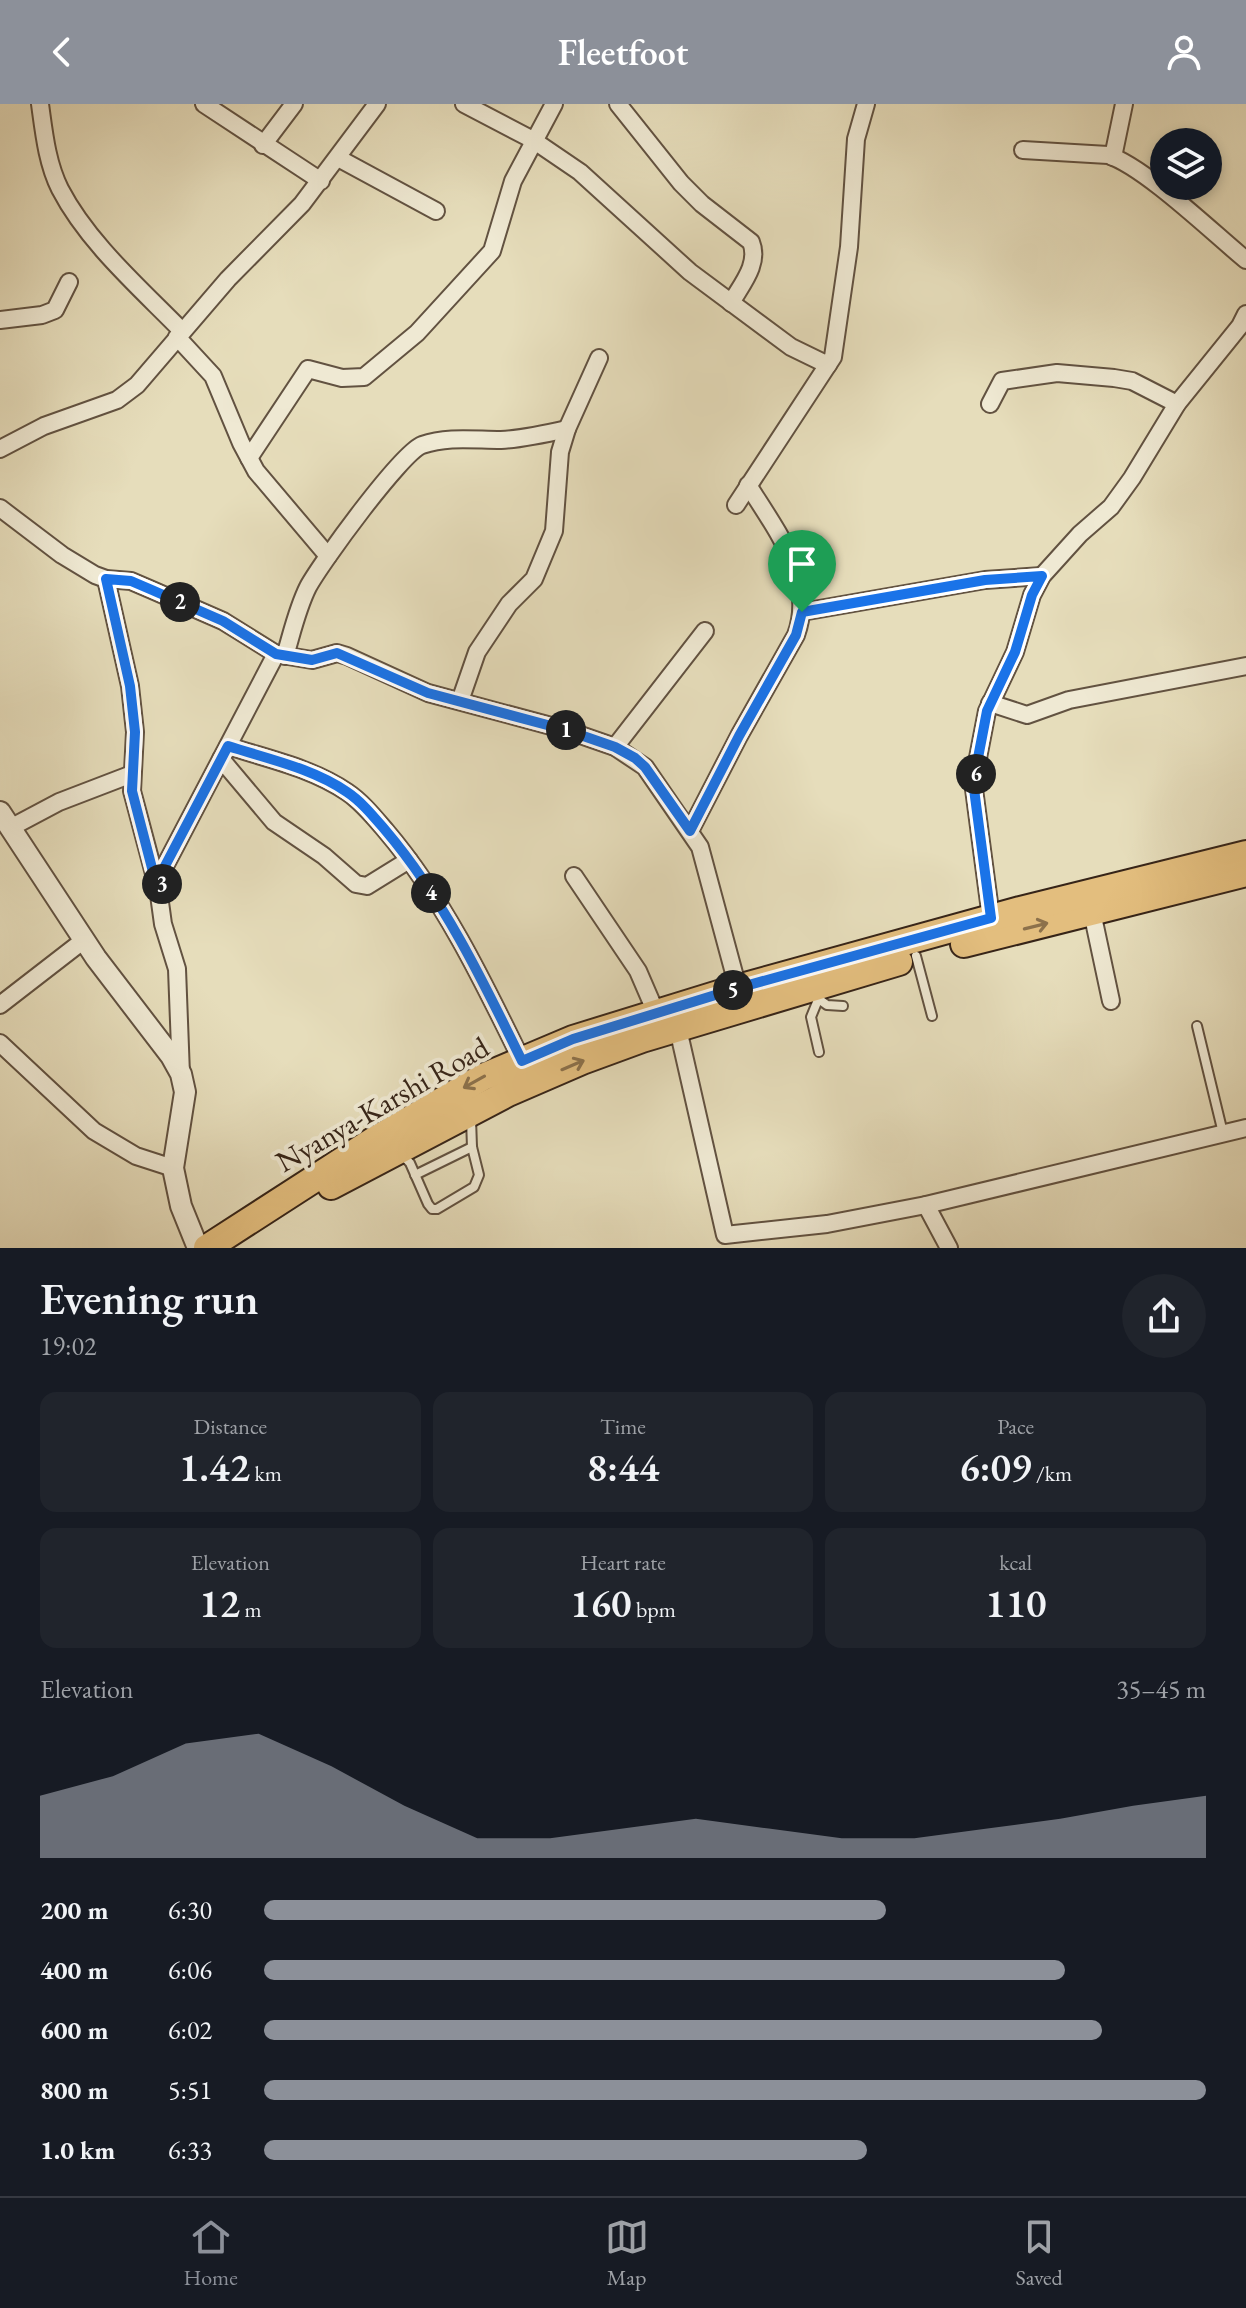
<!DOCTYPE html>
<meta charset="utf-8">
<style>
:root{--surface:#171b24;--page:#20242c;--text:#f1f3f6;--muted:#9ea1a6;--line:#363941;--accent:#8c9099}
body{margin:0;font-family:"EB Garamond",serif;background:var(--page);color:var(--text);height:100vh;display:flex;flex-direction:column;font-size:30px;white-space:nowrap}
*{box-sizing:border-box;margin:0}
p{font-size:26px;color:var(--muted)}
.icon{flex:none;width:44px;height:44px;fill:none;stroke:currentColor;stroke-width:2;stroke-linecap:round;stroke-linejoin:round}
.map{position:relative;height:1144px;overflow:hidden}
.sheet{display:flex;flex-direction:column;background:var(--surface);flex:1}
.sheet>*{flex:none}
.tools{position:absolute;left:1150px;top:24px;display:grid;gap:16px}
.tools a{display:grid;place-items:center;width:72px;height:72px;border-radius:50%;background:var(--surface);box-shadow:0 4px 12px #0003;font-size:40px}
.pin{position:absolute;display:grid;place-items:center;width:68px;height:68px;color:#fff;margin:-82px -34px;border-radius:50% 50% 50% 0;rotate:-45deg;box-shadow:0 0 8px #0007}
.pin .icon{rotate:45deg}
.km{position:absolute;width:40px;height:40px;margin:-20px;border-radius:50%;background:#222;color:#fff;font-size:22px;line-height:40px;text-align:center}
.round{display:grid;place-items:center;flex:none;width:84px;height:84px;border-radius:42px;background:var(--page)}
.headline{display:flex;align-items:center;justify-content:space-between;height:136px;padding:0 40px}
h1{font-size:44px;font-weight:600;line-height:60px}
.figures{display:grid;grid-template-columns:repeat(3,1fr);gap:12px;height:136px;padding:8px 40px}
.figures div{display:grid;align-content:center;border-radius:16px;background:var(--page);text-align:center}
.figures b{font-size:40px;font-weight:600}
.figures small{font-size:22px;font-weight:400}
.figures p{font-size:22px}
.chart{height:224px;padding:16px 40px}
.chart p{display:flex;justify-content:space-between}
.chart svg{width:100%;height:144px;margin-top:8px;fill:var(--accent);opacity:.7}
ul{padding:0 40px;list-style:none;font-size:26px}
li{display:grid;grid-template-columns:128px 96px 1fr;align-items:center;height:60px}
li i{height:20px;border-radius:10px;background:var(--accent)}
header{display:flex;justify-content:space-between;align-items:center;height:104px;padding:0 40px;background:var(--accent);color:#fff;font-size:36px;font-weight:600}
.menu{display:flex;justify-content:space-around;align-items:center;height:112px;border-top:2px solid var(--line);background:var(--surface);font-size:22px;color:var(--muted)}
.menu a{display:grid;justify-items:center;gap:4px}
.menu .current{color:var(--accent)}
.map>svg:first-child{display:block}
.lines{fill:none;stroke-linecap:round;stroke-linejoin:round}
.service-casing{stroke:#625241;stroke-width:12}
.minor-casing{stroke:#625241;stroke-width:20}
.tertiary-casing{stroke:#625241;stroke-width:24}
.primary-casing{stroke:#362418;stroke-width:30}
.service{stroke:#efe9d3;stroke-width:8}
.minor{stroke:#efe9d3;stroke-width:16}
.tertiary{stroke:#efe9d3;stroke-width:20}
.primary{stroke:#e3be7e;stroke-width:26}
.oneway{stroke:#8c714b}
.route-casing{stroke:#fff;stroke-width:16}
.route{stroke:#1a73e8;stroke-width:10}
.labels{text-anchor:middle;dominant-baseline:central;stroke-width:8;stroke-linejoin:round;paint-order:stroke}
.street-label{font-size:30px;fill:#362418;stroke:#efe9d3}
</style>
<header><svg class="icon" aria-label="back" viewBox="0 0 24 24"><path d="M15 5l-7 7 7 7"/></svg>Fleetfoot<svg class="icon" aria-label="person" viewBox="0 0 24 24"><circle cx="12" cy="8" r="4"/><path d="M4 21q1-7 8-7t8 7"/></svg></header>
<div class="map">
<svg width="1246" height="1144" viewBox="0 0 1246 1144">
<rect width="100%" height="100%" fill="#e6ddbb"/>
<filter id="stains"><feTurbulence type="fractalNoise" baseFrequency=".0025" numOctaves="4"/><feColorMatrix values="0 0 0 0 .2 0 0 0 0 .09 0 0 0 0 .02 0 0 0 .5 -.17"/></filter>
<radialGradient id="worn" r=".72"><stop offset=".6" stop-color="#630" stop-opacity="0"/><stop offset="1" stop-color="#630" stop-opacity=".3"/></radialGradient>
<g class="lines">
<g class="service-casing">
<g id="service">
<path d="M 916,852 L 932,912"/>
<path d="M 820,896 L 827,901 L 843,902"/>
<path d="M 1197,922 L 1223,1029"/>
<path d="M 819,948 L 811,913 L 822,886"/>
<path d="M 400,1049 L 410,1059 L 428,1100 L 432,1105 L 437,1105 L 474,1083 L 479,1071 L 472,1043 L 471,1015"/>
<path d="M 415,1071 L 472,1043"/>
</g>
</g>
<g class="minor-casing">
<g id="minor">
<path d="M 40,0 C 44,29 47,59 60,85 C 88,139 140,184 182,227"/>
<path d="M 204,0 L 321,77"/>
<path d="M 464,0 L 533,36 L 580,68 L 690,168 L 791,243 L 828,261"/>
<path d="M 618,0 L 681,79 L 702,100 L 751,138 C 760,160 741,181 731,199"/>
<path d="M 263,41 L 294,0"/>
<path d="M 1023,46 L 1108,51 C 1145,63 1213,129 1246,156"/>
<path d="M 1113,53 L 1124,0"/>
<path d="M 338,54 L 436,107"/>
<path d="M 0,216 L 42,211 L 55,206 L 69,178"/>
<path d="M 177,233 L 213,272 L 241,339 L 256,367 L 328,452"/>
<path d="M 990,300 L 1002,277 L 1057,269 L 1114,274 L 1132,277 L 1177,300"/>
<path d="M 0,345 L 44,322 L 117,296 L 137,281 L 228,175 L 302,100 L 377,0"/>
<path d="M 249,354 L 308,265 L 342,274 L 364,273 L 417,229 L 492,147 L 513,77 L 554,0"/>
<path d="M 736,401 L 833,253 L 849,143 L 856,35 L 866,0"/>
<path d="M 0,404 L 62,451 L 95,471 L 106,475 L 131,477 L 152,486 L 223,517 L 276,550 L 312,556 L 337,549 L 347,552 L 428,589 L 566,626 L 615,643 L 645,663 L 700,743 L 738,884"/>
<path d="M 106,475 L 130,582 L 135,628 L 132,687 L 158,785"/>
<path d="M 802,508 L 985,476 L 1042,472"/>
<path d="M 285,552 C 292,529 297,505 308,483 C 321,459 401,349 422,341 C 448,332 474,336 501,336 C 523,335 545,330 567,325"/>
<path d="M 460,597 L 477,548 L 509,500 L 534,475 L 554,427 L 560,348 L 567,325 L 599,254"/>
<path d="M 990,599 L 1027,611 L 1069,596 L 1246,562"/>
<path d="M 228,642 C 268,655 312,664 347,688 C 362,698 374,713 386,727 C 443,794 483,877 522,957"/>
<path d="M 615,643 L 705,527"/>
<path d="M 221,655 L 274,718 L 324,752 L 356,780 L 367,782 L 409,756"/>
<path d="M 10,724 L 59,698 L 132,670"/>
<path d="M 690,727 L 739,632 L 796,531 C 816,476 776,426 748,381"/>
<path d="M 574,772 L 638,867 L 657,911"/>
<path d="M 1092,808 L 1111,897"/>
<path d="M 991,814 L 974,685 L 977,659 L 987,607 L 1015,548 L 1032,491 L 1042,472 L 1080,430 L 1111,403 L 1132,374 L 1177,300 L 1240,222 L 1246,210"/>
<path d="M 0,901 L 84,836"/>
<path d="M 678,925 L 725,1131 L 827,1120 L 926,1101 L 1246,1024"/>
<path d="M 0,939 L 94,1027 L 136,1052 L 173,1064"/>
<path d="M 181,970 L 177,865 L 163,820 L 159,791 L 165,762 L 276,550"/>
<path d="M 926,1101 L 949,1144"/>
</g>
</g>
<g class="tertiary-casing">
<path id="tertiary" d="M 0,708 L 96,854 L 171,952 L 181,970 L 185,988 L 173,1064 L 181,1102 L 198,1144"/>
</g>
<g class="primary-casing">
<g id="primary">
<path d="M 964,840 L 1246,769"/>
<path d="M 331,1082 L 508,989 L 582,957 L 642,935 L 899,858"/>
<path d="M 207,1144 L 376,1035 L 483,973 L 573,935 L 738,884 L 1020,806 L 1246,750"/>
</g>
</g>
<use href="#service" class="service"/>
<use href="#minor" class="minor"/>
<use href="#tertiary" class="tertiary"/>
<use href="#primary" class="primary"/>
</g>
<defs><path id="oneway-shaft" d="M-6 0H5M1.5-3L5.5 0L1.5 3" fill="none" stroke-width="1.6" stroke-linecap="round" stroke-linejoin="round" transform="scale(2)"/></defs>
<g class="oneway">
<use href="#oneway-shaft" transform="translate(1036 822) rotate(-14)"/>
<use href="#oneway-shaft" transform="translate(573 961) rotate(-23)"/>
<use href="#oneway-shaft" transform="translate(474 978) rotate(151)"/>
</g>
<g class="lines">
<g class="route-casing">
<path id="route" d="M 1042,472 L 1032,491 L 1015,548 L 987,607 L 977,659 L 974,685 L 991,814 L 738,884 L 573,935 L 522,957 C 483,877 443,794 386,727 C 374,713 362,698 347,688 C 312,664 268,655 228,642 L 165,762 L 159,791 L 132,687 L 135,628 L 130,582 L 106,475 L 131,477 L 152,486 L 223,517 L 276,550 L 312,556 L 337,549 L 428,589 L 566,626 L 615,643 L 635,654 L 645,663 L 690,727 L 739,632 L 796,531 L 802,508 L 985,476 Z"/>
</g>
<use href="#route" class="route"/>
</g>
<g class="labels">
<g class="street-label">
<text transform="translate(382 1000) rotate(-30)">Nyanya-Karshi Road</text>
</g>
</g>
<rect width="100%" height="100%" filter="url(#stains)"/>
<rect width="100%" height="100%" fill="url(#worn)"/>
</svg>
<div class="tools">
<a><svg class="icon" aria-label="layers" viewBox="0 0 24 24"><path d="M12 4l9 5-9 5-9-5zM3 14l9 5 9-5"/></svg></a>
</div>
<div class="pin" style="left:802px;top:508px;background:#1e9e55"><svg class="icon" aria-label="arrive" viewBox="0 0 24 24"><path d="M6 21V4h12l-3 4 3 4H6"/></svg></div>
<b class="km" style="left:566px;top:626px">1</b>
<b class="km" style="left:180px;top:498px">2</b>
<b class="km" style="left:162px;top:780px">3</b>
<b class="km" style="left:431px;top:789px">4</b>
<b class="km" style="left:733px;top:886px">5</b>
<b class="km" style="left:976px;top:670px">6</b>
</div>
<section class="sheet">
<div class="headline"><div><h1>Evening run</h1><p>19:02</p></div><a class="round"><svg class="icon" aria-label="share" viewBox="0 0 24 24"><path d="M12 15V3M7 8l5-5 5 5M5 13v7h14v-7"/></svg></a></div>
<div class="figures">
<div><p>Distance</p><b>1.42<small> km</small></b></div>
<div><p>Time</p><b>8:44</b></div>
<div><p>Pace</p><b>6:09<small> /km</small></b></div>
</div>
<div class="figures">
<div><p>Elevation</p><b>12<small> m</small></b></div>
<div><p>Heart rate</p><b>160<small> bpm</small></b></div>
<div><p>kcal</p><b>110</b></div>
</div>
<div class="chart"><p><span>Elevation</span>35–45 m</p>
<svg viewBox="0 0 160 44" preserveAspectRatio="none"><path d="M0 44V25L10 19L20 9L30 6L40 16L50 28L60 38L70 38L80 35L90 32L100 35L110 38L120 38L130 35L140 32L150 28L160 25V44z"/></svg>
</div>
<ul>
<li><b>200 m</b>6:30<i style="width:66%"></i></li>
<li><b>400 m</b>6:06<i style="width:85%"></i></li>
<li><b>600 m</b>6:02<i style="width:89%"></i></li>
<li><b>800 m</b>5:51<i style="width:100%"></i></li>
<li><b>1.0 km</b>6:33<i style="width:64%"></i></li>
</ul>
</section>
<nav class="menu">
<a class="current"><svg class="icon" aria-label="home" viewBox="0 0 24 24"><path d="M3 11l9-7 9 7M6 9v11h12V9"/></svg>Home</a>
<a><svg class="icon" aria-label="map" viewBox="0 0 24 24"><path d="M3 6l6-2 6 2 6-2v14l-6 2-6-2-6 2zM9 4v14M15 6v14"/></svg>Map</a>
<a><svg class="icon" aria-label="saved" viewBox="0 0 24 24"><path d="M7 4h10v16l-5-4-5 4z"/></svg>Saved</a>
</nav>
